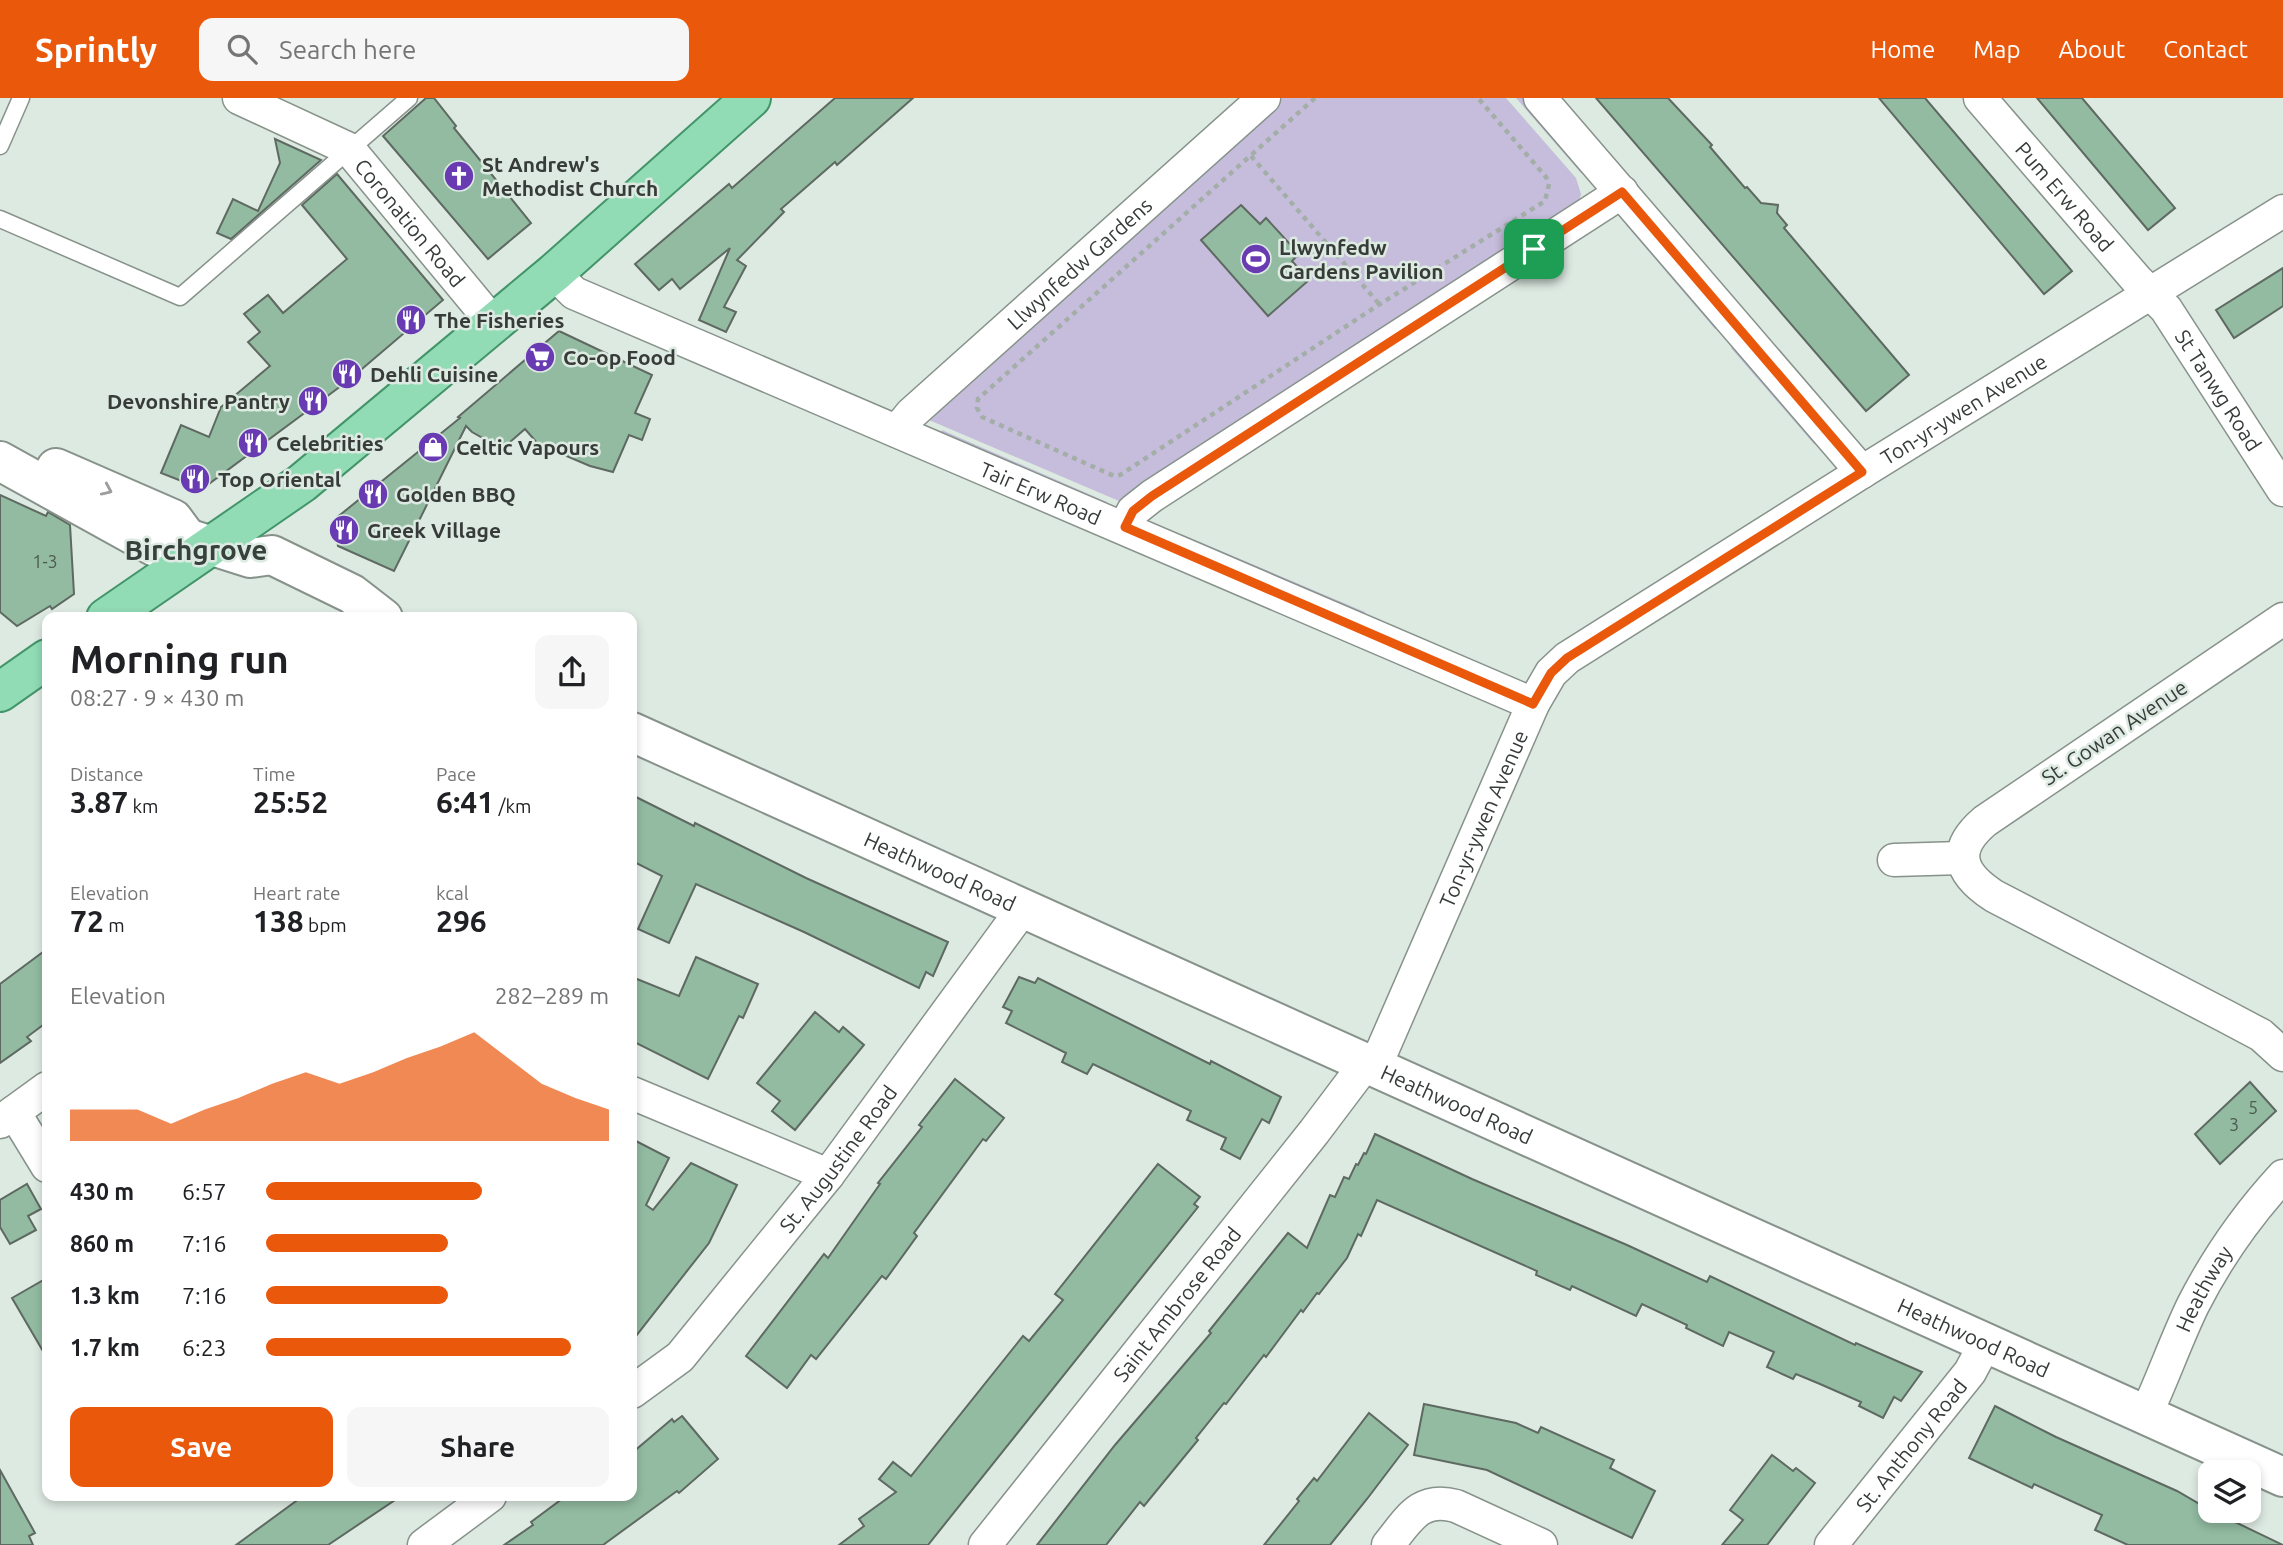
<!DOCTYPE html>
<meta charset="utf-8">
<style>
:root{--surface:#fff;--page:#f6f6f6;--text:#202124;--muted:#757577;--accent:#ea580c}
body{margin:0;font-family:Ubuntu,sans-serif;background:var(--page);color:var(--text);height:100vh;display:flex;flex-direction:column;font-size:26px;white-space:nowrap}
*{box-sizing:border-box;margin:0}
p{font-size:23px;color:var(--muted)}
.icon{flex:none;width:38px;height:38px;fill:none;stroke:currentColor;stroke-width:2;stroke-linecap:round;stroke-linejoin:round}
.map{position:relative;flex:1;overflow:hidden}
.side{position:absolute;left:42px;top:514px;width:595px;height:889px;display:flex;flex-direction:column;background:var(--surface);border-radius:14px;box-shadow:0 4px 10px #0003}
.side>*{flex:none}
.controls{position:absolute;left:2198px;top:1362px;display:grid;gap:14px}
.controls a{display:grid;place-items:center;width:63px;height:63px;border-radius:14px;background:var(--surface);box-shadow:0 4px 10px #0003;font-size:35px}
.pin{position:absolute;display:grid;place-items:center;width:60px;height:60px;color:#fff;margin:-30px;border-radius:14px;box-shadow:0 4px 10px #0006}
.round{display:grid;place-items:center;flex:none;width:74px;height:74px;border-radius:14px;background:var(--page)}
.summary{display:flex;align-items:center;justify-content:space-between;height:119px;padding:0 28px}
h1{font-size:38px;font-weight:700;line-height:52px}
.metrics{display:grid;grid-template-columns:repeat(3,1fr);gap:10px;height:119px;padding:7px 28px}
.metrics div{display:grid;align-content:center}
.metrics b{font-size:30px;font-weight:700}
.metrics small{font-size:19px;font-weight:400}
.metrics p{font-size:19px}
.chart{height:196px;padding:14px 28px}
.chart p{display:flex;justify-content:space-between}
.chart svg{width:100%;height:126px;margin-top:7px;fill:var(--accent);opacity:.7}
.primary-button{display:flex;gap:14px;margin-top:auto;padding:14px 28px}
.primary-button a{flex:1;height:80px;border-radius:14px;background:var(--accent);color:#fff;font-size:28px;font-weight:700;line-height:80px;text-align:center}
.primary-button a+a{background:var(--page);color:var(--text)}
ul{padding:0 28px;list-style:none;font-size:23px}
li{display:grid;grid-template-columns:112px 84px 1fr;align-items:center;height:52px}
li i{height:18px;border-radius:9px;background:var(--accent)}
header{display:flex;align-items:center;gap:42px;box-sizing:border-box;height:98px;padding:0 35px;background:var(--accent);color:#fff}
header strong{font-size:33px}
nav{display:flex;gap:38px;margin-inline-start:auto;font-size:24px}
.search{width:490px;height:63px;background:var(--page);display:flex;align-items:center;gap:18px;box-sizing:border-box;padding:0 24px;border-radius:14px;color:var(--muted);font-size:26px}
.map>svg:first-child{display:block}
.green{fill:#c5bddb}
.building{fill:#92bba1;stroke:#5e6961;stroke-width:2}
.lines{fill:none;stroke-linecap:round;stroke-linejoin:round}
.service-casing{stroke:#86928a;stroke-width:19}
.minor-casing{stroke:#86928a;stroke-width:35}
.tertiary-casing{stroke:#86928a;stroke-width:42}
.primary-casing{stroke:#429469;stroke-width:42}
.path{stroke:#a4aea8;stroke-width:4.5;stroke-dasharray:5 5;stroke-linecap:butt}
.service{stroke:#fff;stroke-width:16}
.minor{stroke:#fff;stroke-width:32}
.tertiary{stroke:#fff;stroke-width:38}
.primary{stroke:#91dbb5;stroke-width:38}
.oneway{stroke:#9b9e9c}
.route-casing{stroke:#fff;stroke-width:14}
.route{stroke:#ea580c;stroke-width:9}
.labels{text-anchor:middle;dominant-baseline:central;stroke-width:5;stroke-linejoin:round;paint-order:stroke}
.number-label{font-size:18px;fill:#4e5c52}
.poi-label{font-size:21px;font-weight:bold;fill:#373c38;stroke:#ddeae2;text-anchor:start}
.street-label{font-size:21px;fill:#373c38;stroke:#ddeae2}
.district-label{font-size:28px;font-weight:bold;fill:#37413b;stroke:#ddeae2}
</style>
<header>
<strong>Sprintly</strong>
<div class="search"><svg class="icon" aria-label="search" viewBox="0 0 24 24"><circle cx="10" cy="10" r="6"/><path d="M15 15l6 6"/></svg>Search here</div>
<nav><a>Home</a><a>Map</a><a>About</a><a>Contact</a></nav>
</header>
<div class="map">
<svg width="2283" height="1447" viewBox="0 0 2283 1447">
<rect width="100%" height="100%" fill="#ddeae2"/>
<g class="green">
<path d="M 1282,0 L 1506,0 L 1576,80 L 1581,96 L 1578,107 L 1119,403 L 929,322 L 931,313 Z"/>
<path d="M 1516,0 L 1526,0 L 1587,70 L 1581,75 Z"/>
<path d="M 1629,125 L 1718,229 L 1715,231 L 1626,127 Z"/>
<path d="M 1735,247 L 1818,344 L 1814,346 L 1731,250 Z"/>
<path d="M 942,332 L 1107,404 L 1104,410 L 939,339 Z"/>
<path d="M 1181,436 L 1365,514 L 1363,518 L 1180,440 Z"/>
</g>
<g class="building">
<path d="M 426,0 L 434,0 L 456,28 L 454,30 L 531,125 L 488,161 L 383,38 Z"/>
<path d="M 835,0 L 913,0 L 837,67 L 835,64 L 781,111 L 784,114 L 737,162 L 746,168 L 724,209 L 736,214 L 726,234 L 699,222 L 730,150 L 680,191 L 672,181 L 659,192 L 635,166 L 729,86 L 732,90 Z"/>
<path d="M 1596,0 L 1668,0 L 1712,47 L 1710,49 L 1745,90 L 1747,89 L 1761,105 L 1778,107 L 1777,115 L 1787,127 L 1784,130 L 1909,277 L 1866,313 Z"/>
<path d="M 1879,0 L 1925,0 L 2072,173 L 2044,196 Z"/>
<path d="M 2037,0 L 2082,0 L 2175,110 L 2148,132 Z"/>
<path d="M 275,41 L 321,62 L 231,141 L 217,135 L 233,101 L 258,113 L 280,65 Z"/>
<path d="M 337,76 L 443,202 L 349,282 L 202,391 L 161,375 L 181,327 L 209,339 L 221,309 L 270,268 L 248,244 L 260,234 L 244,216 L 268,197 L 283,215 L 347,161 L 302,107 Z"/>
<path d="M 1241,107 L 1260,126 L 1266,120 L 1299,156 L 1292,163 L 1309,182 L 1268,218 L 1201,142 Z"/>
<path d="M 2283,170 L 2283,208 L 2234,240 L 2216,212 Z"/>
<path d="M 559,233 L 652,277 L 635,315 L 650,321 L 642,342 L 629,337 L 613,374 L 590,368 L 538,346 L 525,331 L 502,351 L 472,334 L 466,328 L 394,473 L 338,448 L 335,421 L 460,320 L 458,319 Z"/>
<path d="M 0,397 L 46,418 L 48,414 L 70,427 L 74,496 L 52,511 L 50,508 L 17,528 L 0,514 Z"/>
<path d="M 632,697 L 694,728 L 695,725 L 806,780 L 948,844 L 933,878 L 926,874 L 919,890 L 804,834 L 696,786 L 669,845 L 638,831 L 662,778 L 632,763 Z"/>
<path d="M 47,851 L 47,924 L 27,939 L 31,943 L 0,965 L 0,886 Z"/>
<path d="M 696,859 L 758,886 L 743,920 L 739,918 L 708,981 L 632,943 L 632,879 L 679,898 Z"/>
<path d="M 1019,879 L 1035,885 L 1038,880 L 1210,966 L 1211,963 L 1281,999 L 1269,1025 L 1262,1021 L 1240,1061 L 1221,1051 L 1226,1040 L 1187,1022 L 1191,1013 L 1093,966 L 1087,976 L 1062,964 L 1066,955 L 1006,925 L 1012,913 L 1003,909 Z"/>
<path d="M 815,914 L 839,934 L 843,929 L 864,947 L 795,1032 L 772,1013 L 780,1003 L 757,985 Z"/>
<path d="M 955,981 L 1004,1020 L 986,1043 L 983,1041 L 914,1135 L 917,1138 L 886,1181 L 882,1178 L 816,1261 L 811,1257 L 787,1290 L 746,1258 L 824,1156 L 828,1160 L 880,1086 L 878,1085 L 922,1029 L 919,1027 Z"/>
<path d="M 2250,984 L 2276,1013 L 2220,1066 L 2195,1036 Z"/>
<path d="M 1375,1036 L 1472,1081 L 1627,1147 L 1707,1184 L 1710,1178 L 1855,1247 L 1856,1245 L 1922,1274 L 1901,1303 L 1894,1299 L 1883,1320 L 1859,1308 L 1861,1304 L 1820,1286 L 1796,1276 L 1793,1281 L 1767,1269 L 1774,1254 L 1729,1234 L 1723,1248 L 1686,1230 L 1687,1227 L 1642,1206 L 1636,1218 L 1572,1188 L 1570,1192 L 1536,1177 L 1537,1173 L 1377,1102 L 1361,1138 L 1358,1136 L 1347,1160 L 1319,1196 L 1317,1195 L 1303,1214 L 1301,1212 L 1266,1259 L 1264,1257 L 1226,1306 L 1224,1305 L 1196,1340 L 1198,1342 L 1144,1408 L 1140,1404 L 1106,1447 L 1037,1447 L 1115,1347 L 1211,1235 L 1209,1233 L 1288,1135 L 1307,1150 L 1330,1097 L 1335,1099 L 1344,1079 L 1349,1081 L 1356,1066 L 1358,1067 L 1364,1055 L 1366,1056 Z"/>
<path d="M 632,1041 L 669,1060 L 646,1107 L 653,1112 L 691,1065 L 737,1087 L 709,1145 L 632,1243 Z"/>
<path d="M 1158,1066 L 1200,1099 L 1194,1106 L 1198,1109 L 928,1447 L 839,1447 L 864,1428 L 859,1421 L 896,1394 L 879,1381 L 893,1364 L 911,1378 L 1023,1238 L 1029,1243 L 1063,1202 L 1055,1196 Z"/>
<path d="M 27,1086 L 41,1111 L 28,1118 L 36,1132 L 10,1146 L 0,1129 L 0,1102 Z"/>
<path d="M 47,1180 L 47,1260 L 12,1200 Z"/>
<path d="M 1424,1306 L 1516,1325 L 1538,1335 L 1541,1329 L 1614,1362 L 1610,1370 L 1655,1393 L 1632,1440 L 1487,1372 L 1414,1357 Z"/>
<path d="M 1995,1308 L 2056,1339 L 2177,1393 L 2210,1412 L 2283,1447 L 2128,1447 L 2095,1432 L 2102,1417 L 2034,1386 L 2032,1390 L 1969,1360 Z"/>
<path d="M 1369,1315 L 1408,1347 L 1367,1401 L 1330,1447 L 1264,1447 L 1299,1403 L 1297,1401 L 1314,1380 L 1317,1383 Z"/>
<path d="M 682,1318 L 718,1361 L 679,1395 L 677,1393 L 603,1447 L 504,1447 L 533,1427 L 531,1424 L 566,1398 L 632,1398 L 632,1355 L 672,1321 L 674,1324 Z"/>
<path d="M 1772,1357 L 1793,1373 L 1796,1370 L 1815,1385 L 1767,1447 L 1722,1447 L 1743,1422 L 1730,1412 Z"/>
<path d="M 0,1372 L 35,1435 L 29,1438 L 33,1447 L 0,1447 Z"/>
<path d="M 303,1398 L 401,1398 L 328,1447 L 236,1447 Z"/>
</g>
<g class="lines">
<g class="service-casing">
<g id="service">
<path d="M 0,48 L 21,0"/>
<path d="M 0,121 L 180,199 L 409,0"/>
</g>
</g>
<g class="minor-casing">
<g id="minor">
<path id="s1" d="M 239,0 L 349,51 L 494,226"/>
<path d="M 1540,0 L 1862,374"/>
<path id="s2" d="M 1980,0 L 2136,181 L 2166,211 L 2283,392"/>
<path id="s3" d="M 554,175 L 574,195 L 1533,606"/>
<path id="s4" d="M 897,333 L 911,316 L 1264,0"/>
<path d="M 1125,429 L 1133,413 L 1152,398 L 1622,94"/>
<path d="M 2283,521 L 1985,723 C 1951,752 1959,775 1994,798 L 2227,919 L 2261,937 L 2283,957"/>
<path d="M 1894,762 L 1962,760"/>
<path id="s5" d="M 1375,969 L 1533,606 L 1551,575 L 1567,560 L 1862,374 L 2283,113"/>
<path d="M 632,995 L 828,1077"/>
<path d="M 14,1014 L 47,1068"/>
<path d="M 0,1024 L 47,990"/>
<path id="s6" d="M 632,1294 L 680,1259 L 828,1077 L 1024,809"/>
<path id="s7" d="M 2146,1316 C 2163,1280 2176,1242 2193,1207 C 2217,1160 2247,1117 2283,1078"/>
<path d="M 424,1447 L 490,1398"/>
<path id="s8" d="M 985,1447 L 1314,1034 L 1366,965"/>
<path d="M 1388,1447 C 1409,1421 1420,1398 1456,1408 L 1541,1447"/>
<path id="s9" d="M 1831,1447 L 1970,1274 L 1986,1244"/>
</g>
</g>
<g class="tertiary-casing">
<g id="tertiary">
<path d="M 0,363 L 155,449 L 187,440 L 250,460 L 272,457 L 352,496 L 383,520"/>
<path d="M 56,370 L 173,421 L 187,440"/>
<path id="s10" d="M 632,634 L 2283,1379"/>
</g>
</g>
<g class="primary-casing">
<g id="primary">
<path d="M 106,520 L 302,385 L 554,175 L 751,0"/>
<path d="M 0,594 L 47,561"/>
</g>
</g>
<g class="path">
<path d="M 1315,0 L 978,301 L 977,310 L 982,319 L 1114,378 L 1120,377 L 1380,206 L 1545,103 L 1549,86 L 1546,79 L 1478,0"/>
<path d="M 1251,58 L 1380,207"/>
</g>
<use href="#service" class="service"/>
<use href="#minor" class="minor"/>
<use href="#tertiary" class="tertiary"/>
<use href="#primary" class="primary"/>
</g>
<defs><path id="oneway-chevron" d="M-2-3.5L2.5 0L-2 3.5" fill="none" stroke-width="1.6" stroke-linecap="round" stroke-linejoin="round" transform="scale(1.75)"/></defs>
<use class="oneway" href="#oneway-chevron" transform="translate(107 392) rotate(24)"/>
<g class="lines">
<g class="route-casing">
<path id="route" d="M 1622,94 L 1862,374 L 1567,560 L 1551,575 L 1533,606 L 1125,429 L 1133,413 L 1152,398 Z"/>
</g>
<use href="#route" class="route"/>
</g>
<defs>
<g id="church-disc" transform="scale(1.575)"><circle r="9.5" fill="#693bb2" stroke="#ddeae2"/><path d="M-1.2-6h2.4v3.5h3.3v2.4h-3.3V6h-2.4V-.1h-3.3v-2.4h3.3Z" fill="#fff"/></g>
<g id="stadium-disc" transform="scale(1.575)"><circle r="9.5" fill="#693bb2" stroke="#ddeae2"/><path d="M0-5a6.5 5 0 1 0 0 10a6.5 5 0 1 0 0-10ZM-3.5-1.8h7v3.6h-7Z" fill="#fff"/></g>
<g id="restaurant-disc" transform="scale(1.575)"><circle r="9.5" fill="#693bb2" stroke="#ddeae2"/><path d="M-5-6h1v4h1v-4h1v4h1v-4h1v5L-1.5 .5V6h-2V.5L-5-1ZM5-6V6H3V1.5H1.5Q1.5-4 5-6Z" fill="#fff"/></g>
<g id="supermarket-disc" transform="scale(1.575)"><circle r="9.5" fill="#693bb2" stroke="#ddeae2"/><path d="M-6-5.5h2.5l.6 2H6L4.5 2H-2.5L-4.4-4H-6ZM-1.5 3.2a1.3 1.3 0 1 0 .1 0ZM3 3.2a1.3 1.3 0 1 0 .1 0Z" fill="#fff"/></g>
<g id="shop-disc" transform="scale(1.575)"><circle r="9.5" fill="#693bb2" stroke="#ddeae2"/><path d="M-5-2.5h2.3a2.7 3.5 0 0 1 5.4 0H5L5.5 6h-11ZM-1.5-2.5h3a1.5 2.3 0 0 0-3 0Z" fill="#fff"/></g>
</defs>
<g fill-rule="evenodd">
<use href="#church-disc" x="459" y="78"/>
<use href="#stadium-disc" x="1256" y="161"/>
<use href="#restaurant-disc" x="411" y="222"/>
<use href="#supermarket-disc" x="540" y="259"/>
<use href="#restaurant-disc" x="347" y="276"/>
<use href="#restaurant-disc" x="313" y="303"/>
<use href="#restaurant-disc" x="253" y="345"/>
<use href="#shop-disc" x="433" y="349"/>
<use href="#restaurant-disc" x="195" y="381"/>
<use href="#restaurant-disc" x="373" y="396"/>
<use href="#restaurant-disc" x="344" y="432"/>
</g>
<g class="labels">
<g class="number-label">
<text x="45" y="463">1-3</text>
<text x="2253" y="1009">5</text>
<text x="2234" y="1026">3</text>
</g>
<g class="poi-label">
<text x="482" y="66">St Andrew's<tspan x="482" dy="24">Methodist Church</tspan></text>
<text x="1279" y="149">Llwynfedw<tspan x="1279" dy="24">Gardens Pavilion</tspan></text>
<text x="434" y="222">The Fisheries</text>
<text x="563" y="259">Co-op Food</text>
<text x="370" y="276">Dehli Cuisine</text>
<text x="290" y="303" text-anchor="end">Devonshire Pantry</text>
<text x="276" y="345">Celebrities</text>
<text x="456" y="349">Celtic Vapours</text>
<text x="218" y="381">Top Oriental</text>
<text x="396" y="396">Golden BBQ</text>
<text x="367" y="432">Greek Village</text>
</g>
<g class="street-label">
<text stroke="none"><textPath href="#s2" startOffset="130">Pum Erw Road</textPath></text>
<text stroke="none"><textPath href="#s1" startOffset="217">Coronation Road</textPath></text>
<text stroke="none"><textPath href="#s4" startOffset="248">Llwynfedw Gardens</textPath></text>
<text stroke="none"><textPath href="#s2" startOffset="378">St Tanwg Road</textPath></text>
<text stroke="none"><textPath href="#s5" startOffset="922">Ton-yr-ywen Avenue</textPath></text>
<text stroke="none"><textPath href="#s3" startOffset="536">Tair Erw Road</textPath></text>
<text transform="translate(2114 634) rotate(-34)">St. Gowan Avenue</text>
<text stroke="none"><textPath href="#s5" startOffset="271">Ton-yr-ywen Avenue</textPath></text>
<text stroke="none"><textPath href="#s10" startOffset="338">Heathwood Road</textPath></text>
<text stroke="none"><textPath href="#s10" startOffset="905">Heathwood Road</textPath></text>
<text stroke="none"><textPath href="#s6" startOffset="313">St. Augustine Road</textPath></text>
<text stroke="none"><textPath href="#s7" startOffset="138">Heathway</textPath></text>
<text stroke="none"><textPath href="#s8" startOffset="308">Saint Ambrose Road</textPath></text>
<text stroke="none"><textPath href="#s10" startOffset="1472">Heathwood Road</textPath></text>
<text stroke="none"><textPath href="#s9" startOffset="128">St. Anthony Road</textPath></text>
</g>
<g class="district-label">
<text x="196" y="451">Birchgrove</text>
</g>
</g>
</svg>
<div class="controls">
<a><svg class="icon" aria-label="layers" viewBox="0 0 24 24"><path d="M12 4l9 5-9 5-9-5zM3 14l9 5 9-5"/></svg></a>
</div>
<div class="pin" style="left:1534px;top:151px;background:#1e9e55"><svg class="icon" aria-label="arrive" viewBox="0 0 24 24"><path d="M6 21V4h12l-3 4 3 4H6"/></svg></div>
<section class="side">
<div class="summary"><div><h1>Morning run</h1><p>08:27 · 9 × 430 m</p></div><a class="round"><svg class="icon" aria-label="share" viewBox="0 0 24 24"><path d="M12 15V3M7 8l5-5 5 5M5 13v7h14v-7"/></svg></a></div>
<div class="metrics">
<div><p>Distance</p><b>3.87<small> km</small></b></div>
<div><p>Time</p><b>25:52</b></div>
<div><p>Pace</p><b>6:41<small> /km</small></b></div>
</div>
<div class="metrics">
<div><p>Elevation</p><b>72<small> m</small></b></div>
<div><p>Heart rate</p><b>138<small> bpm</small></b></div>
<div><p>kcal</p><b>296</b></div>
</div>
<div class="chart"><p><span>Elevation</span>282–289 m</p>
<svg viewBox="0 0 160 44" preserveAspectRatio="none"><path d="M0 44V33L10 33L20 33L30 38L40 33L50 29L60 24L70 20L80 24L90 20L100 15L110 11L120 6L130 15L140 24L150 29L160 33V44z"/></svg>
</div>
<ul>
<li><b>430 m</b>6:57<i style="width:63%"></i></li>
<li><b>860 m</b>7:16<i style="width:53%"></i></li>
<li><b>1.3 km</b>7:16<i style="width:53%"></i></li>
<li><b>1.7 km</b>6:23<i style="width:89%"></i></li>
</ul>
<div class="primary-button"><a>Save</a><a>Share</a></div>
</section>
</div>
